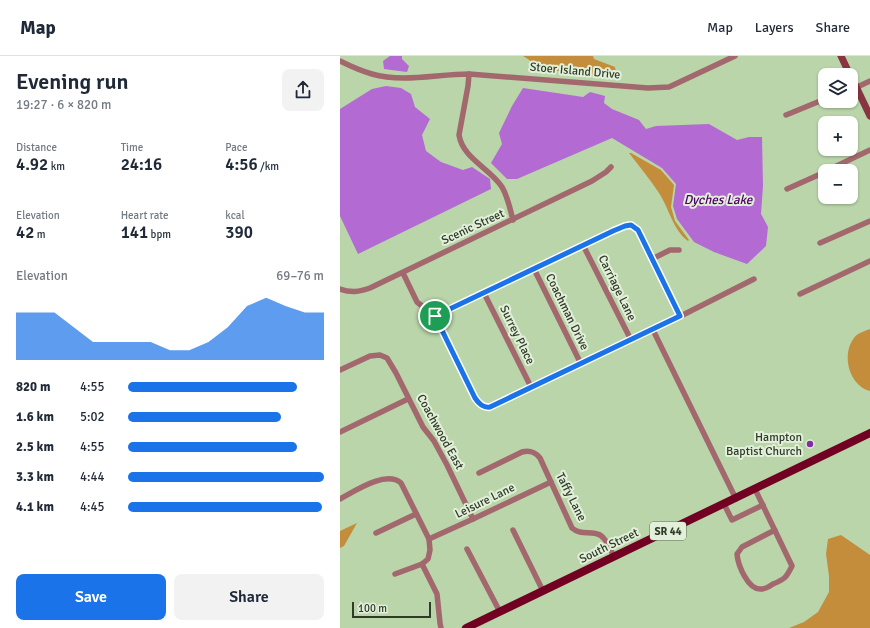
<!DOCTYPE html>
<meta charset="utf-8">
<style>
:root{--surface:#fff;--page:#f2f2f3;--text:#1f2937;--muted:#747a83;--line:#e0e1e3;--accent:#1a73e8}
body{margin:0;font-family:Signika,sans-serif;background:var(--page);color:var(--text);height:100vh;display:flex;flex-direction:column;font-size:15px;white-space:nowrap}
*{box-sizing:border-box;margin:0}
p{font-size:13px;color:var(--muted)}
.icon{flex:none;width:22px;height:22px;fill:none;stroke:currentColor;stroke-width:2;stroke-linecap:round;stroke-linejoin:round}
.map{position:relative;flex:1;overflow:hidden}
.details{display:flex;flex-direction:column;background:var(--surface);width:340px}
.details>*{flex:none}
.buttons{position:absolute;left:478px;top:12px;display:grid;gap:8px}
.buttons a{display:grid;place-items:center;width:40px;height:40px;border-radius:8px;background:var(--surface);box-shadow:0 1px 3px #0004;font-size:20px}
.scale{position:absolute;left:12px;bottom:10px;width:79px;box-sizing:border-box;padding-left:4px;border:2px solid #303b29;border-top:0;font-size:11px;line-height:14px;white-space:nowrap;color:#303b29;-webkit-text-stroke:3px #e2f0da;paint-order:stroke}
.pin{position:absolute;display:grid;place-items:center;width:34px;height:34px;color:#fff;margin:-17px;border:2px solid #fff;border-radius:50%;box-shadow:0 1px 4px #0007}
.round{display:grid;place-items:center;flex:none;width:42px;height:42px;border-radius:8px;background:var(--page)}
.head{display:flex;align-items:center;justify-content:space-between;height:68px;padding:0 16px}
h1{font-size:22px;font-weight:600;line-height:30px}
.stats{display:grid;grid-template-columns:repeat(3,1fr);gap:6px;height:68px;padding:4px 16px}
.stats div{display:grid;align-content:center}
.stats b{font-size:17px;font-weight:600}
.stats small{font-size:11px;font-weight:400}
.stats p{font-size:11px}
.chart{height:112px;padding:8px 16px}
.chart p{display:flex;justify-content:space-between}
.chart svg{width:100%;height:72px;margin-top:4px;fill:var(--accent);opacity:.7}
.primary-button{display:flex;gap:8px;margin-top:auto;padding:8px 16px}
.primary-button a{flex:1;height:46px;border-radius:8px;background:var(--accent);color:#fff;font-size:16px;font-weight:600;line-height:46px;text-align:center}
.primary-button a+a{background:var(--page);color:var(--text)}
ul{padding:0 16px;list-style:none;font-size:13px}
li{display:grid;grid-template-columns:64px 48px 1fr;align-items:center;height:30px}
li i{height:10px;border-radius:5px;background:var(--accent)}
header{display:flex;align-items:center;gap:24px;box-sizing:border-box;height:56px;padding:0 20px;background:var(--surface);border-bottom:1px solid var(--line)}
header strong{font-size:19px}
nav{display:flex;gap:22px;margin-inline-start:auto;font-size:14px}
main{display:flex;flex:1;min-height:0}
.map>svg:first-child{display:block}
.green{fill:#c38d3c}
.water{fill:#b36ad3}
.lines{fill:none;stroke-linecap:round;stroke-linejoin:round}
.street{stroke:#a2686d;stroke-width:5.5}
.secondary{stroke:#883541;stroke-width:7}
.primary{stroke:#720023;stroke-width:8}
.route-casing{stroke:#fff;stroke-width:8}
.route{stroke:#1a73e8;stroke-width:5}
.poi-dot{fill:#7f2fa0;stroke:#e2f0da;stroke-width:1.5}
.labels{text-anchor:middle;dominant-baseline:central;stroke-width:4;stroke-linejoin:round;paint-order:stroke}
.shield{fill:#e2f0da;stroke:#65715e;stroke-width:1}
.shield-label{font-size:11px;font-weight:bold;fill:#303b29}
.street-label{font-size:12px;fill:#303b29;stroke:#e2f0da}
.poi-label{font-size:12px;fill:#303b29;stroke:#e2f0da;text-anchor:end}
.water-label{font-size:13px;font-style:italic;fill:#4f0168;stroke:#e2f0da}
</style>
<header>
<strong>Map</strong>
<nav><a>Map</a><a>Layers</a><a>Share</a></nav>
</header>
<main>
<section class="details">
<div class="head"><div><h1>Evening run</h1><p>19:27 · 6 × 820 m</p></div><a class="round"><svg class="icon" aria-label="share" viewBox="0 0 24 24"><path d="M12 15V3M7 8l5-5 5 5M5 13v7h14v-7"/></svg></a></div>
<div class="stats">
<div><p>Distance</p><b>4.92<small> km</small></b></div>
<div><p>Time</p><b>24:16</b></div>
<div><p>Pace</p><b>4:56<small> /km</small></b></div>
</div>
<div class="stats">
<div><p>Elevation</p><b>42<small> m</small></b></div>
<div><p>Heart rate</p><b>141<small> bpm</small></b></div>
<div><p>kcal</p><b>390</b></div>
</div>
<div class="chart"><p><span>Elevation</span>69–76 m</p>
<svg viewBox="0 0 160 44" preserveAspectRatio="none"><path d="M0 44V15L10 15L20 15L30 24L40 33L50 33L60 33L70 33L80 38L90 38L100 33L110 24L120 11L130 6L140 11L150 15L160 15V44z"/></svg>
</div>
<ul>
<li><b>820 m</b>4:55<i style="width:86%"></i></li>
<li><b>1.6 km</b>5:02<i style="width:78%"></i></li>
<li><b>2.5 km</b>4:55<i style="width:86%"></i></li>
<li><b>3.3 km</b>4:44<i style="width:100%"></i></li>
<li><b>4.1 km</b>4:45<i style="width:99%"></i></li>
</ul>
<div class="primary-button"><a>Save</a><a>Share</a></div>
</section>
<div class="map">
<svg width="530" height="572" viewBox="0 0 530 572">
<rect width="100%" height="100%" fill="#b9d5a9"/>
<g class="green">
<path d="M 183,0 L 253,0 L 254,3 L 275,11 L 276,16 C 268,26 237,16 225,15 C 220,14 215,16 210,15 C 200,14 192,5 183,0 Z"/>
<path d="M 289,97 L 291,97 L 321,114 L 334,129 L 331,151 L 335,165 L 349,184 L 348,185 C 333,174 329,152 319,137 C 310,123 299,110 289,97 Z"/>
<path d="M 530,273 L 530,335 C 509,330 501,298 514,282 C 517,277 525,275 530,273 Z"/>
<path d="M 17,467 L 4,490 L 0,492 L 0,475 Z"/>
<path d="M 501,479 L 530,499 L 530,572 L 449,572 L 464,566 L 478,556 L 489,536 L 489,520 L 486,498 L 488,483 Z"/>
</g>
<g class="water">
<path d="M 50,0 L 62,0 L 62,3 L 69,10 L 67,16 L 44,13 L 43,5 Z"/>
<path d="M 46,30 L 61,32 L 71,38 L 75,51 L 90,63 L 82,79 L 86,95 L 101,106 L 123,114 L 132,111 L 150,123 L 151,133 L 18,198 L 0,160 L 0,53 L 32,33 Z"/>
<path d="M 183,32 L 243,41 L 250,36 L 265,40 L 264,47 L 272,53 L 299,64 L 306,73 L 316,70 L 369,68 L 397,84 L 409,81 L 422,81 L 423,130 L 421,158 L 428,171 L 426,190 L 407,208 L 374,196 L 354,186 L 337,163 L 333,150 L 336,128 L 322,112 L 272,82 L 177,123 L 167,123 L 151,107 L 162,88 L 159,77 L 172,50 Z"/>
</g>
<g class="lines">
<g class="street">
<path d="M 0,5 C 10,10 21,15 32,18 C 63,27 97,18 129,18 L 308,32 L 329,31 L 395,0"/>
<path d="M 129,18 L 128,30 L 119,79 C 123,103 150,112 162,131 C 168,141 170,153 173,164"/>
<path d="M 511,34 L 530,25"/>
<path d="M 446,59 L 485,43"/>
<path d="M 486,115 L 530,94"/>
<path d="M 447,133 L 485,116"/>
<path d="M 480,187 L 530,165"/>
<path d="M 243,189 L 291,284"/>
<path d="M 312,203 L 330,194 L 339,194"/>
<path d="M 194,213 L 241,308"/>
<path d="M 63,217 L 77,246 L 95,260 L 135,343 C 139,348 143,352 151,351 L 313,274 L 414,223"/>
<path d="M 0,233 C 11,237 19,236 30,232 L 252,125 L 266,116 L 271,111"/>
<path d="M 144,237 L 191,331"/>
<path d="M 460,238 L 530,205"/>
<path d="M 95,260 L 273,175 C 282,171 289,166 297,174 L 340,260"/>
<path d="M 313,274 L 396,443"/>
<path d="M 0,314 L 30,300 L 40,299 L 47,302 L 56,317 L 83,371 L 94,385 L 107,409 L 133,463"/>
<path d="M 0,376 L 68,343"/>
<path d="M 139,417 L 182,396 C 190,394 195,396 200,402 L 232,472 C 241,480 251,474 260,479 C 267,483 271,494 274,501"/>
<path d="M 415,433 L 452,510 C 446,522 445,523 433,528 C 430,530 425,533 422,533 C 408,535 398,509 397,498 L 402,491 L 435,474"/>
<path d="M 0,443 C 15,435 46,414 61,427 L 89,483 L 90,494 L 88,503 L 82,508 L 55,518"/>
<path d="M 384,448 L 392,464 L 423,449"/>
<path d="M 173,474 L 203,535"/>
<path d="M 36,477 L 76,458"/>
<path d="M 89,483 L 133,463 L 211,426"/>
<path d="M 127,493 L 160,556"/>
<path d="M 82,508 L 97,538 L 100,567 L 101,572"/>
</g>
<g class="secondary">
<path d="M 501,0 L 510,19"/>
<path d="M 511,20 L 530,60"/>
</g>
<path class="primary" d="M 126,572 L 530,377"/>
</g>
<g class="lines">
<g class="route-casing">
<path id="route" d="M 291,169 L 298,174 L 340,260 L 150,351 C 143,352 139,348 135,342 L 95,260 L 273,175 L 285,170 Z"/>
</g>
<use href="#route" class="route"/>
</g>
<circle class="poi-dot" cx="470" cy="388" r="4"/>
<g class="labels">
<rect class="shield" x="310" y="466" width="36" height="18" rx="3"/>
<g class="shield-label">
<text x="328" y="475">SR 44</text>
</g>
<g class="street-label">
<text transform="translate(235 15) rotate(5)">Stoer Island Drive</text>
<text transform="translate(133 171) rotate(-25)">Scenic Street</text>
<text transform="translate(277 232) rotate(64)">Carriage Lane</text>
<text transform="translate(227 256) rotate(64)">Coachman Drive</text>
<text transform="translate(177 279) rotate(64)">Surrey Place</text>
<text transform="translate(100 376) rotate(61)">Coachwood East</text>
<text transform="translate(231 441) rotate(63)">Taffy Lane</text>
<text transform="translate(145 445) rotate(-26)">Leisure Lane</text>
<text transform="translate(269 490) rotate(-26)">South Street</text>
</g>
<g class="poi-label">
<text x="462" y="381">Hampton<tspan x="462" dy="14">Baptist Church</tspan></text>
</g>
<g class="water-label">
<text x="378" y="144">Dyches Lake</text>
</g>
</g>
</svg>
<div class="buttons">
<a><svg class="icon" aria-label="layers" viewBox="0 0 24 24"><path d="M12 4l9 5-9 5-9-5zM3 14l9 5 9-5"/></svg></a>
<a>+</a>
<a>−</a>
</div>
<div class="scale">100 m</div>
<div class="pin" style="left:95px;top:260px;background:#1e9e55"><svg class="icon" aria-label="arrive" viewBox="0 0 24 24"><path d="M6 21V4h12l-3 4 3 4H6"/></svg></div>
</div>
</main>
